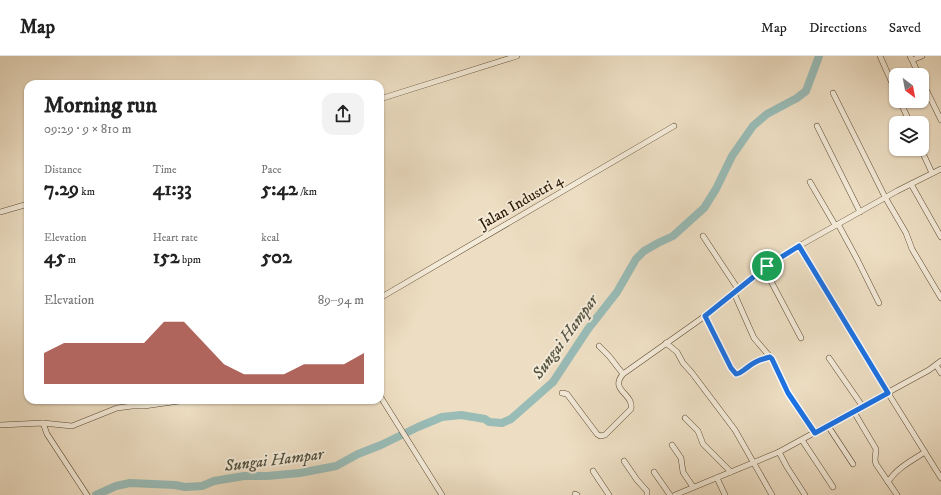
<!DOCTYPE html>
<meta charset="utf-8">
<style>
:root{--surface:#fff;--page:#f2f2f2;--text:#222;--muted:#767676;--line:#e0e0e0;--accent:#8f2418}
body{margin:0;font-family:"IM FELL DW Pica",serif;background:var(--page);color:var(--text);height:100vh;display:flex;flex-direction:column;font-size:15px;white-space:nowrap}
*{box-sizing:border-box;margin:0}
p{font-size:13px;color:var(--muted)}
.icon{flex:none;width:22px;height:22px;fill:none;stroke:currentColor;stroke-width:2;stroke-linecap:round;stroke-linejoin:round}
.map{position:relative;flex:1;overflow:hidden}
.sheet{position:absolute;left:24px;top:24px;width:360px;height:324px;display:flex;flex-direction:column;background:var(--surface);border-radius:12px;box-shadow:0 1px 3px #0004}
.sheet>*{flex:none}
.needle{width:26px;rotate:148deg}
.controls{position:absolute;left:889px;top:12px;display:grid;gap:8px}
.controls a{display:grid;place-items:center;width:40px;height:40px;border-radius:8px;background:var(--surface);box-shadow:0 1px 3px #0004;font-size:20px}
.pin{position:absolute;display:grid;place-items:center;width:34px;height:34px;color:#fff;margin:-17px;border:2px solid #fff;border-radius:50%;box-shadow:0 1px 4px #0007}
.round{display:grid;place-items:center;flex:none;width:42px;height:42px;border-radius:12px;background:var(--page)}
.headline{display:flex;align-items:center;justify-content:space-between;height:68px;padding:0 20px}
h1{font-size:22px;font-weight:800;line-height:30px}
.metrics{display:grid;grid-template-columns:repeat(3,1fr);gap:6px;height:68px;padding:4px 20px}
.metrics div{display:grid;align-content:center}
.metrics b{font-size:20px;font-weight:800}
.metrics small{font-size:11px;font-weight:400}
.metrics p{font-size:11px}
.chart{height:112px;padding:8px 20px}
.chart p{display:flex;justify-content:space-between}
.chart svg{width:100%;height:72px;margin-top:4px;fill:var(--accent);opacity:.7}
header{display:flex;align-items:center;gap:24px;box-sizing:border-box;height:56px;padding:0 20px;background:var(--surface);border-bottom:1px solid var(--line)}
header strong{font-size:19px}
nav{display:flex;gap:22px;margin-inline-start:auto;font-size:14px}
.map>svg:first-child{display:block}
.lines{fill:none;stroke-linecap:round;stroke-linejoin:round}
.river{stroke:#99bcb7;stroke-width:8}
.minor-casing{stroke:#5c4931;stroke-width:6}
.minor{stroke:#f3ead8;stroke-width:5}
.route-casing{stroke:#fff;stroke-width:8}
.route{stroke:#1a73e8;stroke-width:5}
.labels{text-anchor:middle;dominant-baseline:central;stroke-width:4;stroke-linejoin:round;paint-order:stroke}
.street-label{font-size:15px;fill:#2b1700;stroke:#f3ead8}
.water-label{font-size:16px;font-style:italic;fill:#525140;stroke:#f3ead8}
</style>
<header>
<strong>Map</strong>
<nav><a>Map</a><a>Directions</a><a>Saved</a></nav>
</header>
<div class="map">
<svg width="941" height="439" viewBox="0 0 941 439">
<rect width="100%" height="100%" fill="#eddec3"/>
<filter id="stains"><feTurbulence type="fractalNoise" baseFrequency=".005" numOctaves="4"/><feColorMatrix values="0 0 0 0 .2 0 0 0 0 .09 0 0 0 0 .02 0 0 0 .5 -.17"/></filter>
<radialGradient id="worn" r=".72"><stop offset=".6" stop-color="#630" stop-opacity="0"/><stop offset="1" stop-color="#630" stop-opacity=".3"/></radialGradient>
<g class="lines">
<path class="river" d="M 96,439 L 116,430 L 130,427 L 175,429 L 185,431 L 202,430 L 214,425 L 244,420 L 267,420 L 300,417 L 336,410 L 358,398 L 381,389 L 418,371 L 442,361 L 461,359 L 485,363 L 489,366 L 502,367 L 511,363 L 553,326 L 588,273 L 617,236 L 636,203 L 644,195 L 658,187 L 673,180 L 704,152 L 716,133 L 732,100 L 753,70 L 767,58 L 797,42 L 806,35 L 819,0"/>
<g class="minor-casing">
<g id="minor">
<path d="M 880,0 L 896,36"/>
<path d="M 910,0 L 912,4 L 922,0"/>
<path d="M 912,4 L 919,19"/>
<path d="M 922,25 L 941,64"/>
<path d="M 833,37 L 885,141 L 906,177 L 912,193 L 941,242"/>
<path d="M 380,43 L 517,0"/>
<path d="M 900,45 L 910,67"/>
<path d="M 817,70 L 860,156"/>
<path d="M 921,93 L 932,117"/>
<path d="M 810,126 L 835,169"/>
<path d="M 911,128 L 941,181"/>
<path d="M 0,156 L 28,148"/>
<path d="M 838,168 L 857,203 L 879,247"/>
<path d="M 703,180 L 738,233"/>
<path d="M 799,190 L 888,337 L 941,422"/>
<path d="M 764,212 L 801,282"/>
<path d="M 734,237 L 754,282 L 772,303 L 788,337 L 815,377"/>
<path d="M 380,242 L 674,70"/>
<path d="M 705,260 L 731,312 L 736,318 C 742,317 743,314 748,311 C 753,306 762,303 770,301"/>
<path d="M 666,287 L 677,296 L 683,307 L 692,317 L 735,374 L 772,439"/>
<path d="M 599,290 L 609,300 L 623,318"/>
<path d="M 829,302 L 863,351"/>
<path d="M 936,309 L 941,317"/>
<path d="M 562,337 L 567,338 L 597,378 L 600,380 L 605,379 L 631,353 C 634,337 609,335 623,318 L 705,260 L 767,210 L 799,190 L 897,135 L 941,113"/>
<path d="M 380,340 L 442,439"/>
<path d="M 854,356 L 876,393 L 875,404 L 876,408 L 897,439"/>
<path d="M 685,362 L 698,375 L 703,388 L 731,416"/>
<path d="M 43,367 L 47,378 L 87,439"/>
<path d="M 0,369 L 43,367 L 72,370 L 117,352 L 132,350 L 144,350 L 186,344"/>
<path d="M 828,370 L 853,408"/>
<path d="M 802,384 L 833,431"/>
<path d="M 672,389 L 681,402 L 683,416 L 693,431"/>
<path d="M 779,396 L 787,411 L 805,439"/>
<path d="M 624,405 L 637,424 L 647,435 L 647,439"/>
<path d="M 593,415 L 609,439"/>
<path d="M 654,416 L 670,439"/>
<path d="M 717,422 L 725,439"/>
<path d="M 888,426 C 897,412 911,405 925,396"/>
<path d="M 575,438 L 577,439"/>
<path d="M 675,439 L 779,396 L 929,314 L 941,305"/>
</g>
</g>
<use href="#minor" class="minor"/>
</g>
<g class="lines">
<g class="route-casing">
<path id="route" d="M 799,190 L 888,337 L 815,377 L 788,337 L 772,303 L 770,301 C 762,303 754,306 748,311 C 743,314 742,317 736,318 L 731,312 L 705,260 L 767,210 Z"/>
</g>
<use href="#route" class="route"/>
</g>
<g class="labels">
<g class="street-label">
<text transform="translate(521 146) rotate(-30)">Jalan Industri 4</text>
</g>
<g class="water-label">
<text transform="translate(565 281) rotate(-54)">Sungai Hampar</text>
<text transform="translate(274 404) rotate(-7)">Sungai Hampar</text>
</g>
</g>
<rect width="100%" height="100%" filter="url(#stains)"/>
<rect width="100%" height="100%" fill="url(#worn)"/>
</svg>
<div class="controls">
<a><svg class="needle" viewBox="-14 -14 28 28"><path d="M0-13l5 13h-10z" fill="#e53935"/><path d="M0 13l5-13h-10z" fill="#767676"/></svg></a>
<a><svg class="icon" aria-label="layers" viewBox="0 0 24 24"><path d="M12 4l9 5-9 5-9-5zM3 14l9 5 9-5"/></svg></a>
</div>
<div class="pin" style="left:767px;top:210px;background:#1e9e55"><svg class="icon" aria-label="arrive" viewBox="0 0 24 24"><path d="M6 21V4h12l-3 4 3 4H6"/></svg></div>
<section class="sheet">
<div class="headline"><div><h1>Morning run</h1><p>09:29 · 9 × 810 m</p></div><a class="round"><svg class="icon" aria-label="share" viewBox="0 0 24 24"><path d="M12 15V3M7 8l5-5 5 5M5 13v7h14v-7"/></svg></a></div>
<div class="metrics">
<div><p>Distance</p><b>7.29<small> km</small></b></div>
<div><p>Time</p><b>41:33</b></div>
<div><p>Pace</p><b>5:42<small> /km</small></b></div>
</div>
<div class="metrics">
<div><p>Elevation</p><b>45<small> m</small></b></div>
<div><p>Heart rate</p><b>152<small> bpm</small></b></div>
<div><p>kcal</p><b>502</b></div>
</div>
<div class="chart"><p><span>Elevation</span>89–94 m</p>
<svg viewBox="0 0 160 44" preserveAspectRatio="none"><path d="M0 44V25L10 19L20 19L30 19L40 19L50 19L60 6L70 6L80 19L90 32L100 38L110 38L120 38L130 32L140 32L150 32L160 25V44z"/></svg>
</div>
</section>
</div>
